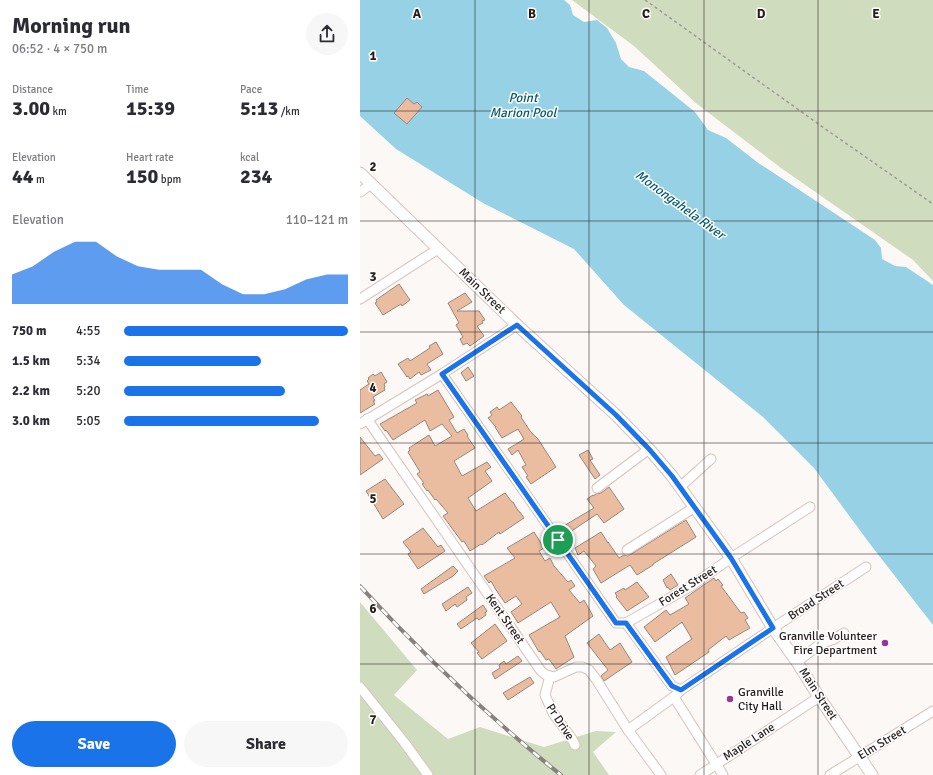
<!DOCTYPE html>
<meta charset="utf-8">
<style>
:root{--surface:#fff;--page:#f7f7f7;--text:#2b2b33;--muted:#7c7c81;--accent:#1a73e8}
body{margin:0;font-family:Signika,sans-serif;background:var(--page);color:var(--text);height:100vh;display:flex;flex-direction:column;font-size:15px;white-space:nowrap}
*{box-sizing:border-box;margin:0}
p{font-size:13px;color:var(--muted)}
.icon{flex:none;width:22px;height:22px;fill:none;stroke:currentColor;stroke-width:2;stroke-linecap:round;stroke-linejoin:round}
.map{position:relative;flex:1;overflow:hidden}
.details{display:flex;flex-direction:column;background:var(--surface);width:360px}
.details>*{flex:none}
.pin{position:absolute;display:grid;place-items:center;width:34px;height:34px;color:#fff;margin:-17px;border:2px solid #fff;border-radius:50%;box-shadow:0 1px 4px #0007}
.round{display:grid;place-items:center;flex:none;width:42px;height:42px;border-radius:21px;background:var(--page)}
.head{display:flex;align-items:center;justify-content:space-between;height:68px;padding:0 12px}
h1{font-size:22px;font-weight:700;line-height:30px}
.stats{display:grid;grid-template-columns:repeat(3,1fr);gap:6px;height:68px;padding:4px 12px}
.stats div{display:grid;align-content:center}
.stats b{font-size:20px;font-weight:700}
.stats small{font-size:11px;font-weight:400}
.stats p{font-size:11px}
.chart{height:112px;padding:8px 12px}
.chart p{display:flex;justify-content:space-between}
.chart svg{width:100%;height:72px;margin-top:4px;fill:var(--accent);opacity:.7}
.primary-button{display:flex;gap:8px;margin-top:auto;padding:8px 12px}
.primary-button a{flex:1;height:46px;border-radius:24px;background:var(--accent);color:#fff;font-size:16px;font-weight:700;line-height:46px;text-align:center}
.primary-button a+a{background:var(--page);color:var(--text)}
ul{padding:0 12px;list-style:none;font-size:13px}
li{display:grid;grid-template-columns:64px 48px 1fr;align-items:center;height:30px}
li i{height:10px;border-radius:5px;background:var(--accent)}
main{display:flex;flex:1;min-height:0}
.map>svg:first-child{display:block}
.green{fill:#cfdcbd}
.water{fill:#96d1e5}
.building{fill:#ebbda0;stroke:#99877d}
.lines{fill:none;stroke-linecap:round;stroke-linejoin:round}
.minor-casing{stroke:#d9c3bb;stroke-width:11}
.major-casing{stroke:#d9c3bb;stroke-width:13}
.path{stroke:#9e9896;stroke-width:1.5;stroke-dasharray:3 3;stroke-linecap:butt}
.minor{stroke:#fff;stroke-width:9}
.major{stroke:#fff;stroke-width:11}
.rail-casing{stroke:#88827f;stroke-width:4}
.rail{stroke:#fff;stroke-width:2.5;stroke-dasharray:8;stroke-linecap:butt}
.route-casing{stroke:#fff;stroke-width:8}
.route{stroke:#1a73e8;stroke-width:5}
.grid{fill:none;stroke:#251d1a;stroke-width:1;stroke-opacity:0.55}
.poi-dot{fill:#9a359a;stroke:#fff;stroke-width:1.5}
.labels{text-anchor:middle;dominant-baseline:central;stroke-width:3;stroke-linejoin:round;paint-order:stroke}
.street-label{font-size:12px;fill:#251d1a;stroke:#fff}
.poi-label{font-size:12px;fill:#251d1a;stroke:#fff;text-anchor:end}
.water-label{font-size:13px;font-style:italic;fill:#065a6e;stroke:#fff}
.grid-label{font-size:13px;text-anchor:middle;font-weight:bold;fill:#251d1a;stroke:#fff;stroke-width:3;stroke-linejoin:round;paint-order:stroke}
</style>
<main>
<section class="details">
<div class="head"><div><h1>Morning run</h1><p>06:52 · 4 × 750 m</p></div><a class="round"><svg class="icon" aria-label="share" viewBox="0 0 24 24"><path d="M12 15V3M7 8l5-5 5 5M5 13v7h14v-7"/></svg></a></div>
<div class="stats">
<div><p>Distance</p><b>3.00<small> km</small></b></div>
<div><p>Time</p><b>15:39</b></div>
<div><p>Pace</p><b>5:13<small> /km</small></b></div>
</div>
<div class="stats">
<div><p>Elevation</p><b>44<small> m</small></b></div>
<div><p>Heart rate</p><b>150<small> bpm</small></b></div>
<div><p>kcal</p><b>234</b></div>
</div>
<div class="chart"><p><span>Elevation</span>110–121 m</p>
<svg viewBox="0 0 160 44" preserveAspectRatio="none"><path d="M0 44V26L10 21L20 12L30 6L40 6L50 15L60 21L70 23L80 23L90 23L100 32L110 38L120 38L130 35L140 29L150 26L160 26V44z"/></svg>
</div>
<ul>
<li><b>750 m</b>4:55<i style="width:100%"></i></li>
<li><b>1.5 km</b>5:34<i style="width:61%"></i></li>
<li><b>2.2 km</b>5:20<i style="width:72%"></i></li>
<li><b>3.0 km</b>5:05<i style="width:87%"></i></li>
</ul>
<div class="primary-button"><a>Save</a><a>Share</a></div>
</section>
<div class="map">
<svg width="573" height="775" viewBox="0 0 573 775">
<rect width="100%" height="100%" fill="#fcf8f6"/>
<g class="green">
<path d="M 212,0 L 573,0 L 573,281 L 553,260 L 421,168 L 337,104 L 274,46 Z"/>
<path d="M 0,602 L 57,670 L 34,695 L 88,739 L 120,727 L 184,747 L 236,731 L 256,732 L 233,752 L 249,775 L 0,775 Z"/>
</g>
<path class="water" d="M 0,0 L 204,0 L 210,5 L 213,15 L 224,22 L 237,20 L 247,28 L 256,43 L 261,59 L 269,67 L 284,71 L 335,112 L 348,130 L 366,138 L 397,162 L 515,240 L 521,248 L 522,259 L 535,266 L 546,267 L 573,285 L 573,625 L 510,544 L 454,468 L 403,417 L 264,305 L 214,249 L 123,203 L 36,149 L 0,116 Z"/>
<g class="building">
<path d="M 47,98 L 54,104 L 57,102 L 62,107 L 47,124 L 34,113 Z"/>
<path d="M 39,284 L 50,300 L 42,306 L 41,304 L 23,315 L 15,303 L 17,302 L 16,300 Z"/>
<path d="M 105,293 L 112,302 L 97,311 L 119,311 L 125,320 L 122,321 L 123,323 L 117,326 L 124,336 L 110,346 L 107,343 L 103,345 L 100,339 L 103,337 L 96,325 L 99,323 L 88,303 Z"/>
<path d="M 76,342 L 83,354 L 67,364 L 71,370 L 61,375 L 59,372 L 50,379 L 48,376 L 47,377 L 38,364 L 48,358 L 50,361 L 70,348 L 69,346 Z"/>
<path d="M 108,367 L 114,376 L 106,381 L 101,373 Z"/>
<path d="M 21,372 L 27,382 L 24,384 L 25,387 L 24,388 L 25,390 L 13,397 L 15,401 L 13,401 L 15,404 L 0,413 L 0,390 L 9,384 L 7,381 L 9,379 L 8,378 L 13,374 L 15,376 Z"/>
<path d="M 78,390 L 94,417 L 89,420 L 97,433 L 104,429 L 108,435 L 107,436 L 115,448 L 94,461 L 102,476 L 127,462 L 131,467 L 125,471 L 132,481 L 108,498 L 116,511 L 145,493 L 152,502 L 153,502 L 159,512 L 160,512 L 164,518 L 140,534 L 139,532 L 122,545 L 121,544 L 110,551 L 104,541 L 102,542 L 83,516 L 88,513 L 76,499 L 75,500 L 68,490 L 67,491 L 62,484 L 64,483 L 57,474 L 60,472 L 48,452 L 50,450 L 49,448 L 69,435 L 75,446 L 92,436 L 82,424 L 70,431 L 65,420 L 33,440 L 26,430 L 25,431 L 20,424 L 57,403 L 55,400 L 67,394 L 68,396 Z"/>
<path d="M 151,402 L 162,416 L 161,417 L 170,431 L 178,439 L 196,467 L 171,484 L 166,477 L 168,476 L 162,467 L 166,465 L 158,450 L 152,455 L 148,449 L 164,439 L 158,429 L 142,438 L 135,427 L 136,427 L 128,418 L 132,415 L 130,412 L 137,407 L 139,410 Z"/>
<path d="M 0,437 L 15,456 L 19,454 L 23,459 L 0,475 Z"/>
<path d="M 228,450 L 233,459 L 230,460 L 240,475 L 235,479 L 219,455 Z"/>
<path d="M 25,479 L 44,504 L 23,519 L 6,491 Z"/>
<path d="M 249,487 L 264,509 L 244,523 L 237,514 L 207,534 L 202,527 L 234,508 L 227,499 L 233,495 L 233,496 L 236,494 L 241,493 Z"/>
<path d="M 326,520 L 336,537 L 293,564 L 293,565 L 277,575 L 270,565 L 241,583 L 233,569 L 236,566 L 224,551 L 218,555 L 215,548 L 241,532 L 248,543 L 248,542 L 259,558 L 264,555 L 268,556 Z"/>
<path d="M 63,528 L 78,547 L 81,545 L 85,551 L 58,569 L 48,554 L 51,552 L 43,542 Z"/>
<path d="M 174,532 L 184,548 L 179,551 L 185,561 L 190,558 L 194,566 L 208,582 L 211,580 L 215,586 L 209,590 L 220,603 L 224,600 L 233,616 L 205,636 L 214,657 L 196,669 L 189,659 L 186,660 L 180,651 L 179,652 L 169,635 L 200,617 L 191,602 L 158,623 L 151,612 L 162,604 L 156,596 L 145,603 L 136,590 L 131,581 L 129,583 L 124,576 L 155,558 L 147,548 Z"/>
<path d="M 93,566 L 98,571 L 93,576 L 64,594 L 61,589 Z"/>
<path d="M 311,574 L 318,585 L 310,590 L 308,587 L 307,588 L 303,580 Z"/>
<path d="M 354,578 L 356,581 L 358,579 L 363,585 L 361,586 L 381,613 L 384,612 L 388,618 L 385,620 L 390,628 L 369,640 L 366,636 L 348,650 L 349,652 L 315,675 L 306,657 L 332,639 L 322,622 L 295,642 L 284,627 L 306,610 L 310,615 L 329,604 L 325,598 Z"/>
<path d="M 277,582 L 289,597 L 267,611 L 256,597 L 257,596 L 255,593 L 264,588 L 265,590 Z"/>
<path d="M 108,587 L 112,593 L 106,597 L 107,600 L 97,607 L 95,604 L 86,611 L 82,604 Z"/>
<path d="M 123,605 L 127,611 L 125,613 L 126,615 L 119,620 L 117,618 L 101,629 L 97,624 Z"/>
<path d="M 135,624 L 147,641 L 122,659 L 117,653 L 119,652 L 111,643 Z"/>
<path d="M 239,634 L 250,650 L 260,643 L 272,662 L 244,681 L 241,676 L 248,670 L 227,643 Z"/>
<path d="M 158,656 L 162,661 L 135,679 L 132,673 L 140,668 L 139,665 L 144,661 L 146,664 Z"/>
<path d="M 170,677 L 174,683 L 148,700 L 143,693 Z"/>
</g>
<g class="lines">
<g class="minor-casing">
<g id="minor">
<path d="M 0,192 L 11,184"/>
<path d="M 0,299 L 78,249"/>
<path d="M 82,374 L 256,623 L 266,623 L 312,686 L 321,690"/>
<path d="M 7,419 L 181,671 L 186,675 L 194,677 L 216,667 L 223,667 L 229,670 L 236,679 L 268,730 L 301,775"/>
<path d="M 0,424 L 82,374 L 157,325"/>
<path d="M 320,487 L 351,459"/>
<path d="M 237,488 L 289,449"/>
<path d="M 267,550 L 335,507"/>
<path d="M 266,623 L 331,586 L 371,558 L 450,507"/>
<path d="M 437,662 L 460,644 L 474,639 L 484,633"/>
<path d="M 190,676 L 185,695 L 193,713 L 212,739 L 215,745"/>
<path d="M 0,687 L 44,742 L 68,775"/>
<path d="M 314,697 L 363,775"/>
<path d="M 268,730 L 315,696 L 321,690 L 413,628 L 506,567"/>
<path d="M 340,775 L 459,697"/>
<path d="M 470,775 L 573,711"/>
</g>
</g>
<g class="major-casing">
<path id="major" d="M 0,173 L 157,325 L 256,415 L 289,449 L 312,476 L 371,558 L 413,628 L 437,662 L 459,697 L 512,775"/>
</g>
<path class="path" d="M 285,0 L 464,128 L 573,204"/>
<use href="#minor" class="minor"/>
<use href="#major" class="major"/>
<g class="rail-casing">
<path id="rail" d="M 0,586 C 62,654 130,718 201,775"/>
</g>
<use href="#rail" class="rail"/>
</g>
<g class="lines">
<g class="route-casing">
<path id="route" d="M 157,325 L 256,415 L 289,449 L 312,476 L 371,558 L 413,628 L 321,690 L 312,686 L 266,623 L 256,623 L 82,374 Z"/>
</g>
<use href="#route" class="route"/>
</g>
<path class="grid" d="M 115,0 L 115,775M 229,0 L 229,775M 344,0 L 344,775M 458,0 L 458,775M 0,111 L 573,111M 0,221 L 573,221M 0,332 L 573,332M 0,443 L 573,443M 0,554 L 573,554M 0,664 L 573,664"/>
<g class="poi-dot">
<circle cx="525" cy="643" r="4"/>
<circle cx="370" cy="699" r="4"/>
</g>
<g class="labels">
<g class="street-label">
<text transform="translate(122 291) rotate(44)">Main Street</text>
<text transform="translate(328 586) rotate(-32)">Forest Street</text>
<text transform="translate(456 600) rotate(-33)">Broad Street</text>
<text transform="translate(145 619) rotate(55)">Kent Street</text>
<text transform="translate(458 694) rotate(57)">Main Street</text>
<text transform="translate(200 722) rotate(57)">Pr Drive</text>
<text transform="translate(389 742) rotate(-33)">Maple Lane</text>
<text transform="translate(522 743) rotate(-31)">Elm Street</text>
</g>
<g class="poi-label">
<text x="517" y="636">Granville Volunteer<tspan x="517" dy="14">Fire Department</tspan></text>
<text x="378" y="692" text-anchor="start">Granville<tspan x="378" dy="14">City Hall</tspan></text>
</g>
<g class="water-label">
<text x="163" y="98">Point<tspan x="163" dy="15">Marion Pool</tspan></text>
<text transform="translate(320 205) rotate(36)">Monongahela River</text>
</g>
</g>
<g class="grid-label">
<text x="57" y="18">A</text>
<text x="172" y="18">B</text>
<text x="286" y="18">C</text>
<text x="401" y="18">D</text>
<text x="516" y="18">E</text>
<text x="13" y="60">1</text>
<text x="13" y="171">2</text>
<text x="13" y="281">3</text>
<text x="13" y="392">4</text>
<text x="13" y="503">5</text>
<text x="13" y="613">6</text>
<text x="13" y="724">7</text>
</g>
</svg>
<div class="pin" style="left:198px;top:540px;background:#1e9e55"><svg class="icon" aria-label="arrive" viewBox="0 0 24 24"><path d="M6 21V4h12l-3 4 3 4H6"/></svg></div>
</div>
</main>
